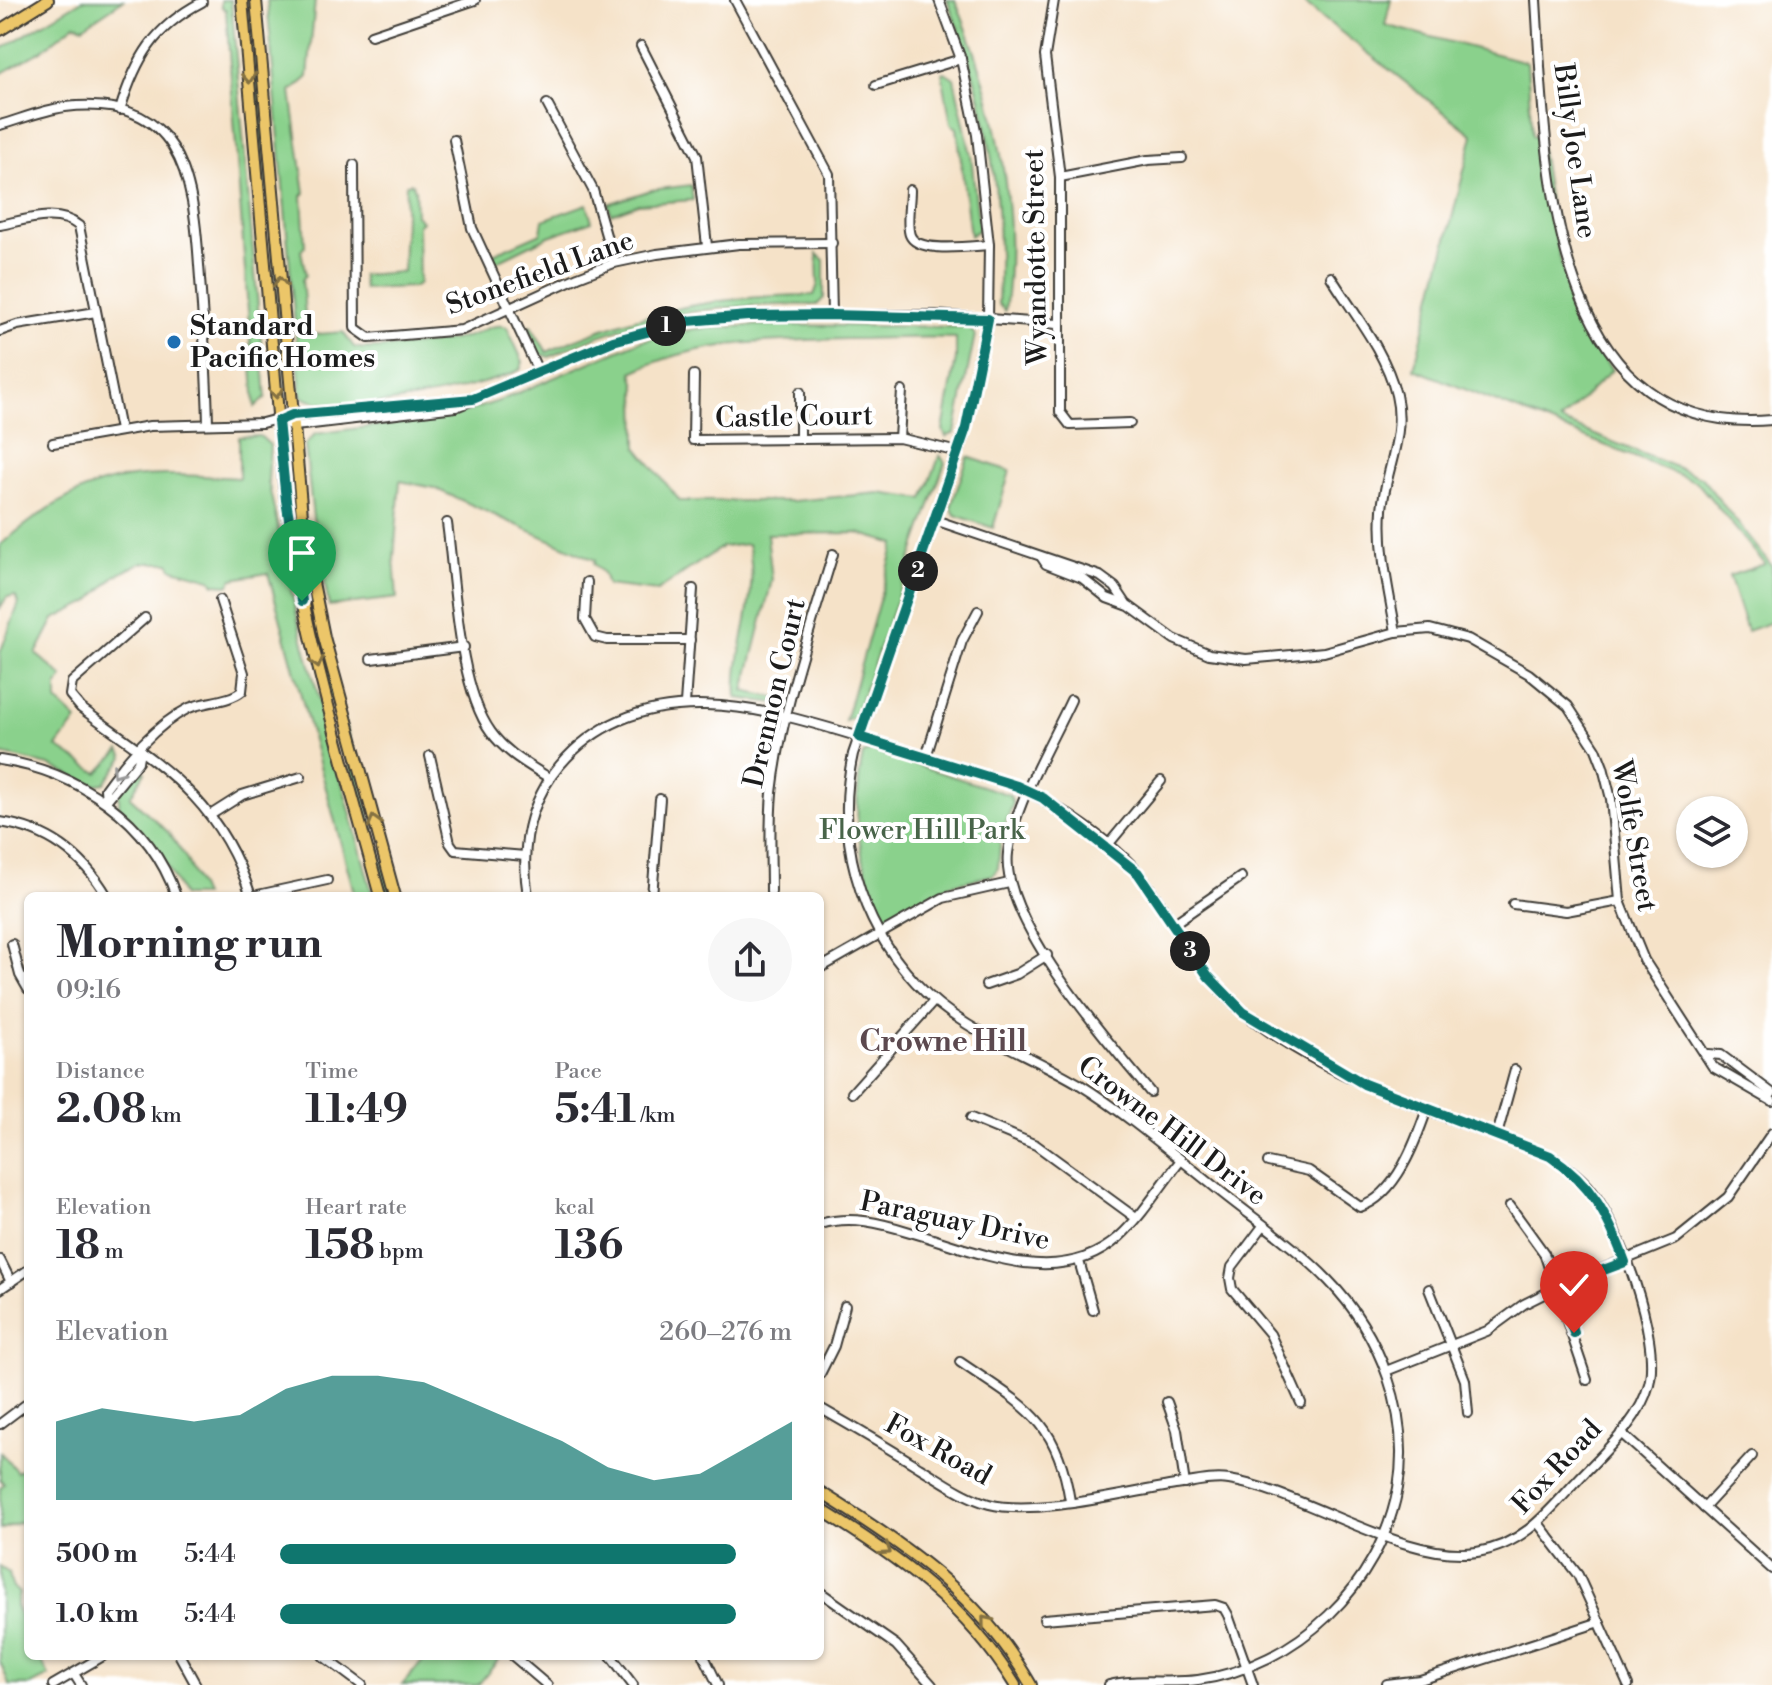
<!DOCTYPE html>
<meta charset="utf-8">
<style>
:root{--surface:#fff;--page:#f7f7f7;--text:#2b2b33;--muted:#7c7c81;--accent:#0f766e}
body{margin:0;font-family:"Libre Bodoni",serif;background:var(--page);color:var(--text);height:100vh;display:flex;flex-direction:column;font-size:30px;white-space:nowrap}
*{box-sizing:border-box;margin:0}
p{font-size:26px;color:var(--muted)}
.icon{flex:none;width:44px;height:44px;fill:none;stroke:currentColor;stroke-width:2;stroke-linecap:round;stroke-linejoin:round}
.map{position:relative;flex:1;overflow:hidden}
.sheet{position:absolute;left:24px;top:892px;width:800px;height:768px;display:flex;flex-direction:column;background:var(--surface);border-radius:12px;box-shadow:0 2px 6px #0004}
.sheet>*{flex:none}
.tools{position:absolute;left:1676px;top:796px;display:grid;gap:16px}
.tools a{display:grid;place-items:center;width:72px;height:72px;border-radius:50%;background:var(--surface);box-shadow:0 2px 6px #0004;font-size:40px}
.pin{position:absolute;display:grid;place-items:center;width:68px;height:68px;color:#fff;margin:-82px -34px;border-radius:50% 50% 50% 0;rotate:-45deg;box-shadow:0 0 8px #0007}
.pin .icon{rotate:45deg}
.km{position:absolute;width:40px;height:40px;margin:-20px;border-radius:50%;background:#222;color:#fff;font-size:22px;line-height:40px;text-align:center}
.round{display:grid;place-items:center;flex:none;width:84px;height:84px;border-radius:42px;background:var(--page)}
.summary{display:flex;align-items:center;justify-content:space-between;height:136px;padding:0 32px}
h1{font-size:44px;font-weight:800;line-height:60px}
.stats{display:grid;grid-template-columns:repeat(3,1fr);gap:12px;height:136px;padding:8px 32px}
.stats div{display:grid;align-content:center}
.stats b{font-size:40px;font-weight:800}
.stats small{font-size:22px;font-weight:400}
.stats p{font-size:22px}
.chart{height:224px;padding:16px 32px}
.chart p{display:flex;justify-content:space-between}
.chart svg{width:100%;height:144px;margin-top:8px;fill:var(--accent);opacity:.7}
ul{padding:0 32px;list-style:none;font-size:26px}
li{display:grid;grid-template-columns:128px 96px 1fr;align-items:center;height:60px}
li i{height:20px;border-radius:10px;background:var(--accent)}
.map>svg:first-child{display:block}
.green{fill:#8ad18c;stroke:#537654;stroke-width:2}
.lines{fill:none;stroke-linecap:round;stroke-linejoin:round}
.minor-casing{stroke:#3d3a36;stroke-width:12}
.major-casing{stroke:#3d3a36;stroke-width:14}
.minor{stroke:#fff;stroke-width:8}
.major{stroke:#ecc669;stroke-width:10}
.oneway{stroke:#847142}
.oneway2{stroke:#999}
.route-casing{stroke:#fff;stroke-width:16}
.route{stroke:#0f766e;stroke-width:10}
.poi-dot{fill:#1f6fb2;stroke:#fff;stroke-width:3}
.labels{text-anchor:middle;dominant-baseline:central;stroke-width:8;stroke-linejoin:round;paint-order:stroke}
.street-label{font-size:28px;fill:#1c1c1c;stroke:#fff}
.poi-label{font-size:28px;font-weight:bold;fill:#1c1c1c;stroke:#fff;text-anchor:start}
.park-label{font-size:28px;fill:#486449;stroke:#fff}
.neighbourhood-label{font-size:30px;font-weight:bold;fill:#5c494f;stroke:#fff}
</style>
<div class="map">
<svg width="1772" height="1685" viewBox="0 0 1772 1685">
<rect width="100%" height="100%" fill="#fff"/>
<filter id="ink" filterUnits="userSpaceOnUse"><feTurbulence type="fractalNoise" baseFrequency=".0125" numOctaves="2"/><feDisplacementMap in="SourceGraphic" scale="16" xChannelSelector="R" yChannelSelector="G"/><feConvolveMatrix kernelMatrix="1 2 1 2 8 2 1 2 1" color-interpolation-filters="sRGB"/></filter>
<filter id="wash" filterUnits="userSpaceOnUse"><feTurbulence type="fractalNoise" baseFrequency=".006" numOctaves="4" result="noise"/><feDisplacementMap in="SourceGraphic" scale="32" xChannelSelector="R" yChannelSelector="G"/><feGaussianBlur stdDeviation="1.8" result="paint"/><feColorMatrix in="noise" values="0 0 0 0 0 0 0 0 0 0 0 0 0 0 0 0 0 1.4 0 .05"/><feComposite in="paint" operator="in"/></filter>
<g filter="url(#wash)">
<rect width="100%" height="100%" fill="#f5e2c8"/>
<g class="green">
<path d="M 82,0 L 123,0 L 83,27 L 75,24 L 41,51 L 0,74 L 0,50 Z"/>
<path d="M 221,0 L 231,0 L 266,397 L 255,407 L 226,11 L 221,7 Z"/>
<path d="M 247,0 L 252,3 L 287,403 Z"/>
<path d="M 267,0 L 315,0 L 308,77 L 291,92 L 305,193 L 302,196 L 305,246 L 301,251 L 306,275 L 302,280 L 307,335 L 343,332 L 354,347 C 367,352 450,341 466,337 C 481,333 492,322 507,327 L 523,362 L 520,370 C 479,389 338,421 301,396 Z"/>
<path d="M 947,0 L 955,0 C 995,94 1020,209 1005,311 L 998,304 C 1004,199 988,97 947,0 Z"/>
<path d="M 1300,0 L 1391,0 L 1385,25 L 1527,62 L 1532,136 L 1539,137 C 1552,218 1559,304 1612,370 L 1560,421 L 1701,477 L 1772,566 L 1772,622 L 1747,631 L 1729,576 L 1765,564 L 1697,482 L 1414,369 L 1473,135 Z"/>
<path d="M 945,72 L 954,78 L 971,155 L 979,229 L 970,236 L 957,128 L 951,124 L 942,73 Z"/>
<path d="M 412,183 L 415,189 L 416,215 L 422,221 L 418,225 L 419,283 L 414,287 L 364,289 L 362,275 L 403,272 L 406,184 Z"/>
<path d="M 691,185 L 693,200 L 638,204 L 611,214 L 608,204 L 651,190 Z"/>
<path d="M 587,204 L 592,221 L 549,236 L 496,262 L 493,254 L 541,233 L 543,220 Z"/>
<path d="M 817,254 L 824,260 L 824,298 L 817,305 C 718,303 639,314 549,357 L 540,354 L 527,328 L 531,326 L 547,352 C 633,311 721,295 814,295 L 818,284 Z"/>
<path d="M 761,325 L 969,327 L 975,335 L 955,433 L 946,437 L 943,430 L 956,359 L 956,338 C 919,336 883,339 846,339 C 770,341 700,340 632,372 L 636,386 L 637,447 L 680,501 L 792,501 L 879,493 L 923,499 L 940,455 L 945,463 L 855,717 L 845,721 L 895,544 L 858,533 L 767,534 L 772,580 L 744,691 L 776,698 L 776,703 L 737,698 C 733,645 761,597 748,544 L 722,547 L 657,591 L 607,585 L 603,573 L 594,564 L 595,560 L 434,488 L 400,481 L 394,558 L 397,598 L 329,606 L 313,518 L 305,445 L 315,434 L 455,415 L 499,401 L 640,341 L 694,329 Z"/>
<path d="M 260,436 L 270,445 L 268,481 L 298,621 L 373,896 L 355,896 L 268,573 L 233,579 L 228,585 L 214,584 L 211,579 L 173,569 L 169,563 L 140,563 L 115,576 L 89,602 L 54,619 L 36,654 L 63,677 L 57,686 L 57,701 L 77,720 L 57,747 L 98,773 L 120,750 L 124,757 L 105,783 L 92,785 L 49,765 L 0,754 L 0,653 L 19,603 L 15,596 L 7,597 L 0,608 L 0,545 C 91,470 125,471 239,478 L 239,437 Z"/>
<path d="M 288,443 L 310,597 L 392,896 L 386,896 L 323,669 L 298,554 Z"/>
<path d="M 968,457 L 1010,471 L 993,528 L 955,515 L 951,507 Z"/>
<path d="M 871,750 L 1010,795 L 1013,804 L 1001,835 L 998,868 L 993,875 L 949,885 L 892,916 L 881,913 C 858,860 851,812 863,754 Z"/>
<path d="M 138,766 L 145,772 L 130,797 L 168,832 L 186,858 L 203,896 L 183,896 L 158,850 L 119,807 L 119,793 Z"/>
<path d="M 0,1452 L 17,1472 L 28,1464 L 28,1519 L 0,1530 L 0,1488 L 4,1484 L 0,1479 Z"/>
<path d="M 0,1567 L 9,1573 L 12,1586 L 19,1593 L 16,1606 L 28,1633 L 28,1656 L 39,1656 L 49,1676 L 31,1685 L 9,1685 L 0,1661 Z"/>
<path d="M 427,1656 L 500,1656 L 501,1657 L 478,1685 L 402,1685 Z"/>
</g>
</g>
<g filter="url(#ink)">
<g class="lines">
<g class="minor-casing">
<g id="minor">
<path d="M 735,0 L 829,174 L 832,315"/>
<path d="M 939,0 L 961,59 L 977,135 L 989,245 L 988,319 L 966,428 L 853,754 C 835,836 858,921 916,983 C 961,1032 1024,1051 1079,1084 C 1127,1114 1172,1153 1216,1188 C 1253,1218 1295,1246 1328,1280 C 1380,1333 1411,1414 1398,1488 C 1380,1586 1297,1666 1198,1680 C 1169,1684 1136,1678 1109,1685"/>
<path d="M 1054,0 L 1045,56 L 1060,177 L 1060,412 L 1070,425 L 1130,423"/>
<path d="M 1536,0 C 1546,156 1546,440 1772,420"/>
<path d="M 371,35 L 475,0"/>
<path d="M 641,46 L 697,156 L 707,246"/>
<path d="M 876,85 L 961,59"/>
<path d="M 547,104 L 593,190 L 614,263"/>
<path d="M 120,110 C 136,58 154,27 202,2"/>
<path d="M 0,125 C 21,119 43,110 65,107 C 180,94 193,174 199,265 C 203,318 207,371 208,424"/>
<path d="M 454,140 L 472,228 L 539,373"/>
<path d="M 354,165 L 355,328 L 369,338 L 462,330 L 578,277 L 614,263 L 657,254 L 739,244 L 832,243"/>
<path d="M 1060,177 L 1148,160 L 1182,158"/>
<path d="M 910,190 C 910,203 906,224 910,235 C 917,254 971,246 989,245"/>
<path d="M 0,225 C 25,220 58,208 79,226 L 120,430"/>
<path d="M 1331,277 C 1354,314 1386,352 1396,395 C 1406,437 1385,470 1382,510 C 1379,552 1389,592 1396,632"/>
<path d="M 0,331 L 17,325 L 96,312"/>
<path d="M 694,375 L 693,440 L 899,438 L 958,452"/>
<path d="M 800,392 L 800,438"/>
<path d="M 278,421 L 293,426 L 304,425 L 456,407 L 613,341 L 688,321 L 748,316 L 935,315 L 1058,324"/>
<path d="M 899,438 L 902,391"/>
<path d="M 53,443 L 150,426 L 262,423 L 292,415 L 469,399"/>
<path d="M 935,520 L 1100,576 L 1115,587 L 1127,605"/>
<path d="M 447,523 C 455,581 458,687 491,732 C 506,753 529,765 549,778"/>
<path d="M 1042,558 L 1046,564 L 1082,578 L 1107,598 L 1129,606 L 1174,639 L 1209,654 L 1246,659 L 1324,652 L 1396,632 L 1430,629 L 1468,639 L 1529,674 L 1568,706 L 1596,749 L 1603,767 L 1611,799 L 1620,901 L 1644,960 L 1713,1067 L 1772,1101"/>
<path d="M 587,582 L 585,619 L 595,637 L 607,640 L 690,640"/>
<path d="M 145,618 L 72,682 L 70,695 L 81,708 C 161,766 218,796 251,896"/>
<path d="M 371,659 L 464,647"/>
<path d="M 1071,700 C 1050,745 1014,805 1008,853 C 1000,920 1108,1041 1150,1092"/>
<path d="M 685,704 L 693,589"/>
<path d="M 430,756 L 450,843 L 455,850 L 525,856"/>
<path d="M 926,757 L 962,641 L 978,611"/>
<path d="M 0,760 C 77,771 150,820 176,896"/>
<path d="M 106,801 L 105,789 C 127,759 155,725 189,708 C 205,701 229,702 242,691 L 244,673 L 220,600"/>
<path d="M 106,801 L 138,762 L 140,749"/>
<path d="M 212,814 L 242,795 L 301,777"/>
<path d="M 0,822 C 48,829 83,855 107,896"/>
<path d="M 1107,846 L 1161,781"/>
<path d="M 771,892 C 771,859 769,826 772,793 C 781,712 810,631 833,554"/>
<path d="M 253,896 L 327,880"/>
<path d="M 528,896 C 520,848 529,802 560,765 C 640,671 766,708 866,739 C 917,754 967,770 1017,786 C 1055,803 1115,843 1140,875 C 1174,920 1198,974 1242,1011 C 1325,1081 1450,1116 1550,1156 C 1563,1164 1577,1173 1588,1186 C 1619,1223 1661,1337 1649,1384 C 1639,1424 1600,1455 1573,1485 C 1545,1516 1521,1545 1477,1552 C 1403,1563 1306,1492 1229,1480 C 1212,1477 1191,1483 1175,1485 C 1126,1493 1034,1516 989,1504 C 964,1497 941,1480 919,1467 C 887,1447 853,1427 820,1408"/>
<path d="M 652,896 L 660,799"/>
<path d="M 1513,904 L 1566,911 L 1620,901"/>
<path d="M 1173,924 L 1241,877"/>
<path d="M 12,944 L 20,975 L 28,989"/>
<path d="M 820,968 L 943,898 L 1009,883"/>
<path d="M 986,985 L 1017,974 L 1047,955"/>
<path d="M 1708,1054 L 1721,1055 L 1772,1093"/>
<path d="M 852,1093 L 934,1001"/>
<path d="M 971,1118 L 1036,1145 L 1136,1218"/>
<path d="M 1497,1135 L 1515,1070"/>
<path d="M 1268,1162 L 1309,1171 L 1360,1207 C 1396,1196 1416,1141 1427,1109"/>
<path d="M 1510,1206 L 1544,1253 L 1587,1380"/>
<path d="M 820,1224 C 851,1215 881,1223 910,1232 C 977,1251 1059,1291 1119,1237 C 1143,1215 1161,1185 1181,1160"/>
<path d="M 1263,1226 L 1232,1267 L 1230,1278 L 1232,1289 L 1270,1334 L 1301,1403"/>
<path d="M 0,1260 L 11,1282"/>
<path d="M 1079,1261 L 1093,1310"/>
<path d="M 0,1289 L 28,1270"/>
<path d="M 1429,1289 L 1465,1380 L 1468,1413"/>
<path d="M 960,1362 C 1024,1406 1057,1418 1070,1501"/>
<path d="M 1386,1371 L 1487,1331 L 1524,1304 L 1558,1287 L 1676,1239 L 1728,1197 L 1772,1133"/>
<path d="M 820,1374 L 834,1346 L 845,1306"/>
<path d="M 1167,1402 L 1177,1430 L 1185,1484"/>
<path d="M 0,1424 L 28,1403"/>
<path d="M 1621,1433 L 1772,1569"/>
<path d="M 1704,1508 L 1752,1456"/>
<path d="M 1538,1523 L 1578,1575 L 1628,1685"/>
<path d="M 820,1592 L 896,1645 L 932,1685"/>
<path d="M 1044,1619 L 1215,1605 L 1224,1608 L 1228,1615 L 1253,1685"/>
<path d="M 180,1656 L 196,1685"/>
<path d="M 323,1656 L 362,1685"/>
<path d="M 513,1656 L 547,1685"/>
<path d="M 611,1656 L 633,1685"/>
<path d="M 704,1656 L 718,1685"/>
<path d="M 74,1674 L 81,1685"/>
<path d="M 1387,1684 L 1420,1680 L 1600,1622"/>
<path d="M 53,1685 L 103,1656"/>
</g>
</g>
<g class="major-casing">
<g id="major">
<path d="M 242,0 L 284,483 C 300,624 343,759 380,896"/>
<path d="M 256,0 L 304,538 L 324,637 L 395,896"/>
<path d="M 0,30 L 48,0"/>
<path d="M 820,1492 C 904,1544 981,1596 1031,1685"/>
<path d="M 820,1509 C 898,1557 966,1605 1015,1685"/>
</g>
</g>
<use href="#minor" class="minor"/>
<use href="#major" class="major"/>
</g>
<defs><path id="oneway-chevron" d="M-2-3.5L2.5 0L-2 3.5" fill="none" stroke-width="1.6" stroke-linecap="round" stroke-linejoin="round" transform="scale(2)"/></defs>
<g class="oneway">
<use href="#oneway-chevron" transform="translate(249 78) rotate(85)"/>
<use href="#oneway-chevron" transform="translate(280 282) rotate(-95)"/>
<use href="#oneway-chevron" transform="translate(276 393) rotate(85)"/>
<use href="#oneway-chevron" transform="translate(317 663) rotate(75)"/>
<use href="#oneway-chevron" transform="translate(374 821) rotate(-106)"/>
<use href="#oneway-chevron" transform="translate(886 1550) rotate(34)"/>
<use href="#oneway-chevron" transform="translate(986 1621) rotate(-129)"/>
</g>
<use class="oneway2" href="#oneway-chevron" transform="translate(117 772) rotate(127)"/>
</g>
<g class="lines" filter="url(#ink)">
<g class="route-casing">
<path id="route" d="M 302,601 L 286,500 L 278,421 L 292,415 L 473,399 L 613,341 L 688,321 L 748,316 L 832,315 L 988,319 L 966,428 L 859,737 L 1017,786 L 1043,798 L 1138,873 L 1208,976 L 1243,1012 L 1364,1084 L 1550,1156 C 1592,1184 1608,1216 1625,1262 L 1558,1287 L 1574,1333"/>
</g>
<use href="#route" class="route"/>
</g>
<circle class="poi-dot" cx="174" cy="342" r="8"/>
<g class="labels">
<g class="street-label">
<text transform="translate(1575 151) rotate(82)">Billy Joe Lane</text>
<text transform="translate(1036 257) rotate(-91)">Wyandotte Street</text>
<text transform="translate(540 273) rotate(-20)">Stonefield Lane</text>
<text transform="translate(794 417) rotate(-1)">Castle Court</text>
<text transform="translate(775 693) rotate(-77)">Drennon Court</text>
<text transform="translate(1634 836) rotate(80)">Wolfe Street</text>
<text transform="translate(1172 1131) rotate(37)">Crowne Hill Drive</text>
<text transform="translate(955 1221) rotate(12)">Paraguay Drive</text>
<text transform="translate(938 1450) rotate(29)">Fox Road</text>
<text transform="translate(1557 1467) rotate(-47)">Fox Road</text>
</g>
<g class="poi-label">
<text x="190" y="326">Standard<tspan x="190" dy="32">Pacific Homes</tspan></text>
</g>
<g class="park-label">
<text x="922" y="830">Flower Hill Park</text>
</g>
<g class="neighbourhood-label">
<text x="943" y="1042">Crowne Hill</text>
</g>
</g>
</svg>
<div class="tools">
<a><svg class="icon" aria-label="layers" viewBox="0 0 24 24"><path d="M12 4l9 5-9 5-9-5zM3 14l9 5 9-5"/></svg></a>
</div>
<div class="pin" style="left:302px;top:601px;background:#1e9e55"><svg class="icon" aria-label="arrive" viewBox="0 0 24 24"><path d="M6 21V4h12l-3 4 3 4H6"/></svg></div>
<div class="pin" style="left:1574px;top:1333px;background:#d93025"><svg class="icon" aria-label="check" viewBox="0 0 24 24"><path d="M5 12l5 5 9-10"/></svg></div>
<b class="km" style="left:666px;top:326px">1</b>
<b class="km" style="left:918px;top:571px">2</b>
<b class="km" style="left:1190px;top:951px">3</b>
<section class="sheet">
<div class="summary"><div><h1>Morning run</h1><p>09:16</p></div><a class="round"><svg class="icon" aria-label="share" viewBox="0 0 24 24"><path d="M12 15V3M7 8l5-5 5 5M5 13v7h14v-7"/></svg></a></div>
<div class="stats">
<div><p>Distance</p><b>2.08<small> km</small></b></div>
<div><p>Time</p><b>11:49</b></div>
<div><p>Pace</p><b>5:41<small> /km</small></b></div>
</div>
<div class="stats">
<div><p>Elevation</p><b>18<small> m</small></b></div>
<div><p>Heart rate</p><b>158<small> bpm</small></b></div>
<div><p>kcal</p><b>136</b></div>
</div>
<div class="chart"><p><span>Elevation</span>260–276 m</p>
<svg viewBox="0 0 160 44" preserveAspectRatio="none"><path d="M0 44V20L10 16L20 18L30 20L40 18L50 10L60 6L70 6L80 8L90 14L100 20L110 26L120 34L130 38L140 36L150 28L160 20V44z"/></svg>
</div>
<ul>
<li><b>500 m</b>5:44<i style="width:89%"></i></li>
<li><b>1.0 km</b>5:44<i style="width:89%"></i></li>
</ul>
</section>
</div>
